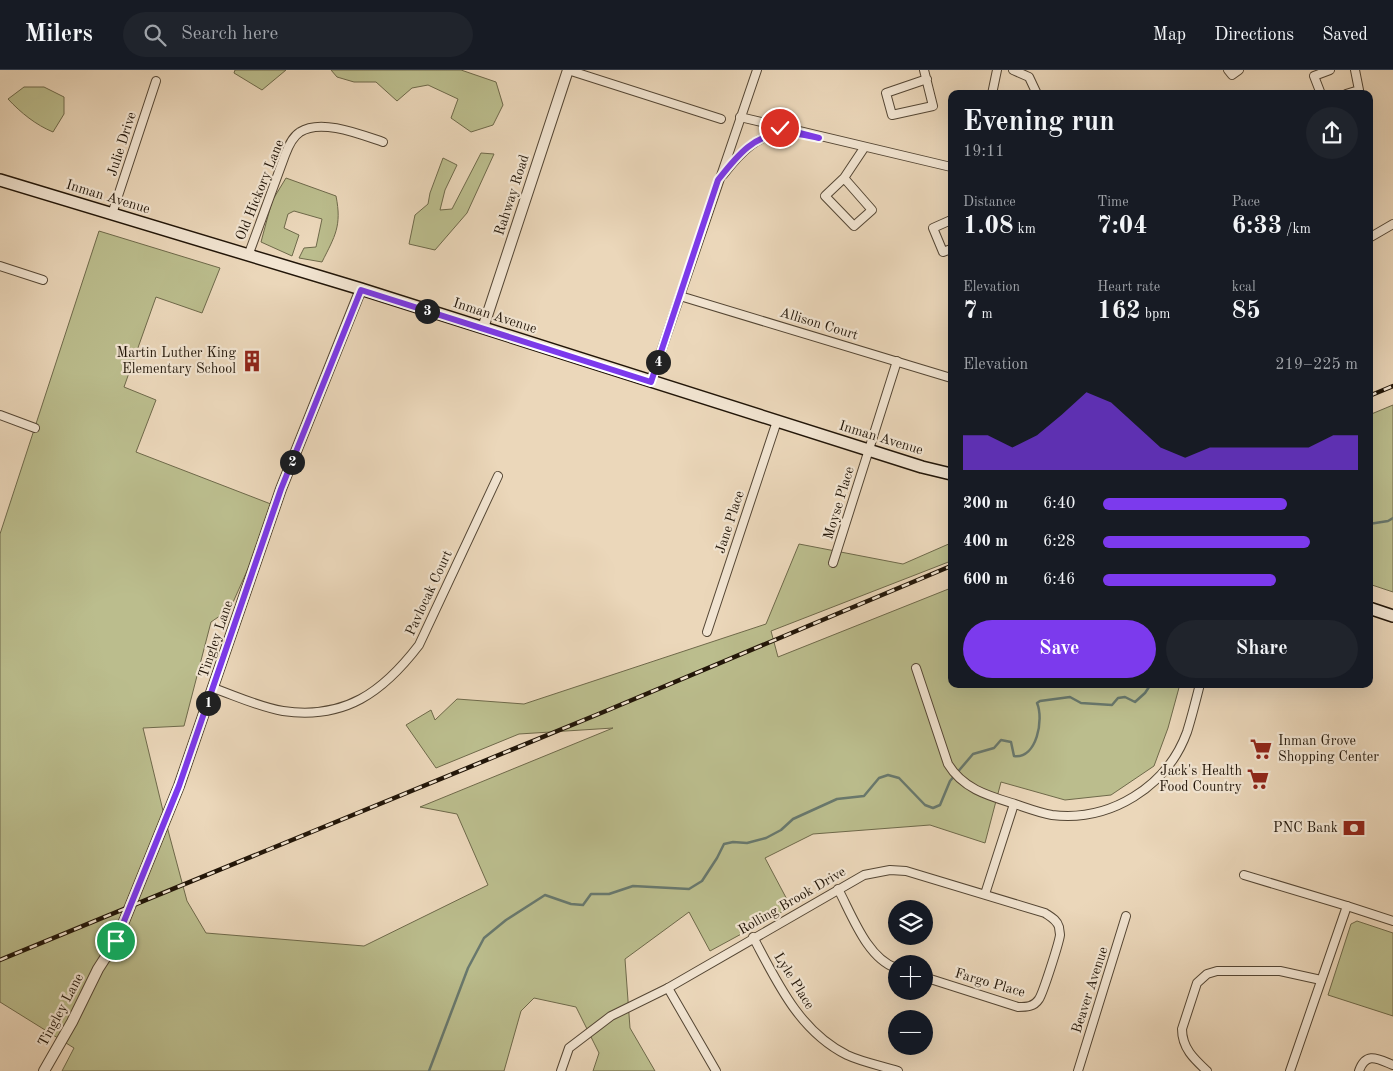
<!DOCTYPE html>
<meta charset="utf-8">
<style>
:root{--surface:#171b24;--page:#20242c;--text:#f1f3f6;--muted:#9ea1a6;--line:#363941;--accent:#7c3aed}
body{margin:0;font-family:"Old Standard TT",serif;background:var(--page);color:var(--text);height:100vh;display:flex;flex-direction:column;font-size:19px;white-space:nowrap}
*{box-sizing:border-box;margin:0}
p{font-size:16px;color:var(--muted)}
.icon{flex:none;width:28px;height:28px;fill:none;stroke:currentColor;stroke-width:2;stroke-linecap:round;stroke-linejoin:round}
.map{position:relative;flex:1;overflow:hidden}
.side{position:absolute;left:948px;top:20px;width:425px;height:598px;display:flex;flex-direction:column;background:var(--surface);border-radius:10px;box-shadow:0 5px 20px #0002}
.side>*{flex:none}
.controls{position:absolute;left:888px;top:830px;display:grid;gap:10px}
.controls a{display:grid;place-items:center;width:45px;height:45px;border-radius:50%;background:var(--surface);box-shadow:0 5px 20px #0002;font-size:25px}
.pin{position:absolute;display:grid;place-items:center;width:42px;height:42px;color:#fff;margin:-21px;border:2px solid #fff;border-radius:50%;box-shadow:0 1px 5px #0007}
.km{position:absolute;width:25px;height:25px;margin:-12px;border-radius:50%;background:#222;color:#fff;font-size:14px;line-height:25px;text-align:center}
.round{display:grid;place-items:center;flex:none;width:52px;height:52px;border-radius:26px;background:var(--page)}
.summary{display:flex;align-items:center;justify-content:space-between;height:85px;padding:0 15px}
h1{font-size:28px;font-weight:800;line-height:38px}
.figures{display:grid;grid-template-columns:repeat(3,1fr);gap:8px;height:85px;padding:5px 15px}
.figures div{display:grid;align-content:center}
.figures b{font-size:25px;font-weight:800}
.figures small{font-size:14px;font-weight:400}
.figures p{font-size:14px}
.chart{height:140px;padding:10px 15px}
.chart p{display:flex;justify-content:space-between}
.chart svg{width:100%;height:90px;margin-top:5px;fill:var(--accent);opacity:.7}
.cta{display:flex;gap:10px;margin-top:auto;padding:10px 15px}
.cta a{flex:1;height:58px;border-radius:30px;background:var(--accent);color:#fff;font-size:20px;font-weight:800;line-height:58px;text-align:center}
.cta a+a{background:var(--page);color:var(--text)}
ul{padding:0 15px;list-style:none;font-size:16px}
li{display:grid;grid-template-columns:80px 60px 1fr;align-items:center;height:38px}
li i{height:12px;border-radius:6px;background:var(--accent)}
header{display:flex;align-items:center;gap:30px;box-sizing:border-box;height:70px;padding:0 25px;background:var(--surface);border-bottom:1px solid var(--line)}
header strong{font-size:24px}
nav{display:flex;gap:28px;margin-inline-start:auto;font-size:18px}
.search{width:350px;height:45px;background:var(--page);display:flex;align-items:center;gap:12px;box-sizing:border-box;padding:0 18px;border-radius:28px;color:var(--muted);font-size:19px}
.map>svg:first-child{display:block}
.green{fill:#bbbd8d;stroke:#6e694a}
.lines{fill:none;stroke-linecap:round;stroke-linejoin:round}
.stream{stroke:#68786d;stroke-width:2.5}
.minor-casing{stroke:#544634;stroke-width:10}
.tertiary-casing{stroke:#544634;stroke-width:12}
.secondary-casing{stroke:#211508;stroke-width:14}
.minor{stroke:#f2e5d2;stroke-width:8}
.tertiary{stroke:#f2e5d2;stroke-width:10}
.secondary{stroke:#f2e5d2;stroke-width:11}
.rail-casing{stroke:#211508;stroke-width:4.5}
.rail{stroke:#f2e5d2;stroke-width:2.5;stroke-dasharray:8;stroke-linecap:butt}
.route-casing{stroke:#fff;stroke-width:10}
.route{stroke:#7c3aed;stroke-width:6}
.labels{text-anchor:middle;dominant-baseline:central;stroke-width:4.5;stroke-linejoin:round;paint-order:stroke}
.street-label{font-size:14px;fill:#211508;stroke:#f2e5d2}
.poi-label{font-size:14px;fill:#211508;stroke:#f2e5d2;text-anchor:end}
</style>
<header>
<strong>Milers</strong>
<div class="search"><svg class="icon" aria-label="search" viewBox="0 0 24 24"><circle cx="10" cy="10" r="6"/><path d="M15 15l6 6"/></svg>Search here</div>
<nav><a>Map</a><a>Directions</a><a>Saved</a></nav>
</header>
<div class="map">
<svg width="1393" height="1001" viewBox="0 0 1393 1001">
<rect width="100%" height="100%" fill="#ebd7ba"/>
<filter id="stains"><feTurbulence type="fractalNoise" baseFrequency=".004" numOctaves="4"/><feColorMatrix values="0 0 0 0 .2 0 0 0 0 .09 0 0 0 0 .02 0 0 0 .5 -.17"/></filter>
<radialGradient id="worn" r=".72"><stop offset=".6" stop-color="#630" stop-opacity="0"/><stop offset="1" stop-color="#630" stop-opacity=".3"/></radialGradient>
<g class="green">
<path d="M 235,0 L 286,0 L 262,20 L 234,3 Z"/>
<path d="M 331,0 L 461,0 L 496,12 L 503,35 L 493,55 L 471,62 L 451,48 L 458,29 L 428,15 L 412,18 L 397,31 L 376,12 L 354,12 L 337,7 Z"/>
<path d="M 24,17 L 44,17 L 64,27 L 64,44 L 53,62 C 36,55 21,43 8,29 Z"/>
<path d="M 481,83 L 494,84 L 467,143 L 435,180 L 409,174 L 415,145 L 428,134 L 430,123 L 443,88 L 457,95 L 445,120 L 440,140 L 452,139 Z"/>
<path d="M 286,108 L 336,126 C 342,156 335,166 322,192 L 299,188 L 304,178 L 316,177 L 322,149 L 294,141 L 288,144 L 284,158 L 299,165 L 292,186 L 261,172 L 272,131 Z"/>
<path d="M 99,161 L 220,198 L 202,243 L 156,227 L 124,317 L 156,330 L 136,382 L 276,436 L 230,539 L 211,552 L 184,656 L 143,658 L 165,749 L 187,831 L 206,863 L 364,876 L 488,815 L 457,744 L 420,737 L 613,658 L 519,664 L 436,698 L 406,655 L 431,640 L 435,650 L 457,629 L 524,634 L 766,554 L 799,474 L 903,494 L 951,473 L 951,491 L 771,561 L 778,587 L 951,518 L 951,614 L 1180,614 L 1168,658 L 1154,696 L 1111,725 L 1065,730 L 1001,712 L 985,773 L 930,755 L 813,764 L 765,788 L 791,837 L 710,881 L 689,842 L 625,889 L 630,958 L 655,1001 L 593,1001 L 599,983 L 576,937 L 534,928 L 521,941 L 504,1001 L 62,1001 L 74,978 L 0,932 L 0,464 Z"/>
<path d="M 1393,335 L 1393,522 L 1369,514 L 1369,345 Z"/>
<path d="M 1357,851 L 1393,863 L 1393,946 L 1328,925 L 1351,854 Z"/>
</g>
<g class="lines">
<g class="stream">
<path d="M 1369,454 L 1388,451 L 1393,448"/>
<path d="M 429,1001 L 468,898 L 484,868 L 506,850 L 545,825 L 571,834 L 583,835 L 591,824 L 609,824 L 633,816 L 689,819 L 702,811 L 717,788 L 724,774 L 733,772 L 747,773 L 766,768 L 781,760 L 793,749 L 837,729 L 864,726 L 879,708 L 888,705 L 899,708 L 925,735 L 933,738 L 940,735 L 950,711 L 973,684 L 994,678 L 1001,670 L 1011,672 L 1014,686 C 1037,689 1044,649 1037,633 L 1040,631 L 1070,627 L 1081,633 L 1112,635 L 1118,628 L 1125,627 L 1135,632 L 1145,623 L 1151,614"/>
</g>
<g class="minor-casing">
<g id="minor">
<path d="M 568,0 L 721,49"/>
<path d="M 924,0 L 933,36 L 892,45 L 886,23 L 927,9"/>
<path d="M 1013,0 L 1029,7 L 1037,24"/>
<path d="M 1228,0 L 1232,5 L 1239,0"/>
<path d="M 992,24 L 997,0"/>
<path d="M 1321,24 L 1314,6 L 1330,0"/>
<path d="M 1346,24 L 1359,20 L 1355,0"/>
<path d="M 740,47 L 951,97"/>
<path d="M 723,105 C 739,84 760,60 790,63"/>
<path d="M 844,108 L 872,140 L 854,156 L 825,126 L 844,108 L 864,78"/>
<path d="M 112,144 L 156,11"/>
<path d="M 951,150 L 933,158 L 943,182 L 951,179"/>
<path d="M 1369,168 L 1393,154"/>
<path d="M 248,186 L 285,85 C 288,77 292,67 300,62 C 321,48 362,65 383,72"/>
<path d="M 0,196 L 43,210"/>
<path d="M 680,226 L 951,308"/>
<path d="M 651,311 L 757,0"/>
<path d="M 0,345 L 35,358"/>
<path d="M 833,493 L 897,291"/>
<path d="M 707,562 L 777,351"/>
<path d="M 916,598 L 948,694 C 963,719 989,726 1015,734 C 1027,738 1040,743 1052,745 C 1110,752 1167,717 1187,662 C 1192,646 1196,630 1200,614"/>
<path d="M 213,618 C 236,626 259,637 283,641 C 345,650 383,622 419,575 L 498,406"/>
<path d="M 1244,805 L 1347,836 L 1393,851"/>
<path d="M 838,819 C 852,845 867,888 896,898"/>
<path d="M 985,824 L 1014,734"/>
<path d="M 753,867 C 777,912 799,961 847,985 C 862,992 882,996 898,1001"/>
<path d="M 668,918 L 716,1001"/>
<path d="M 561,1001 L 569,978 L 611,946 L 668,918 L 864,805 L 890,800 L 906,801 L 1045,843 C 1051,847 1057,850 1059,857 C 1059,858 1060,864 1060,865 C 1059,873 1043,923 1039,929 C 1034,937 1026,937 1018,937 L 924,907"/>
<path d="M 1078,1001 L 1126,846"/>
<path d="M 1207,1001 C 1194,989 1182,978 1182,959 L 1197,913 L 1207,904 L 1217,901 L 1280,901 L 1321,910"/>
<path d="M 1290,1001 L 1347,836"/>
<path d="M 1359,1001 C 1366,981 1378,989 1393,995"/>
</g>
</g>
<g class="tertiary-casing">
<g id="tertiary">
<path d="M 483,258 L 568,0"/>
<path d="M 44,1001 L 72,952 L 98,899 L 116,871 L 136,822 L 179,716 L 281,419 L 361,219"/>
</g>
</g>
<g class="secondary-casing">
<g id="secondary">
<path d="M 0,110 L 361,219 L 922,397 L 951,404"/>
<path d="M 1369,538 L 1393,546"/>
</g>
</g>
<use href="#minor" class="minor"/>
<use href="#tertiary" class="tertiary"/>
<use href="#secondary" class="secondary"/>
<g class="rail-casing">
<g id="rail">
<path d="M 1369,326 L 1393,316"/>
<path d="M 0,890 L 601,643 L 951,496"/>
</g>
</g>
<use href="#rail" class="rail"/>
</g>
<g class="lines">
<g class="route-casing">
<path id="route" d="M 116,871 L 179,716 L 281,419 L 361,220 L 651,312 L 718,110 C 736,87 755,62 788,63 C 798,63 809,66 819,68 L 780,58"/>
</g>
<use href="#route" class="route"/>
</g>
<defs>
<g id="building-bare" transform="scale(1.725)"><path d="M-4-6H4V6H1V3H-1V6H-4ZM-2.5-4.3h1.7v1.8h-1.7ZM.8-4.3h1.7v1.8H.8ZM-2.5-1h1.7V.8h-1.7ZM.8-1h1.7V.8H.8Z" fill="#8f2418" stroke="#f2e5d2" stroke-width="2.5" paint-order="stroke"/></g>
<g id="supermarket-bare" transform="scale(1.725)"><path d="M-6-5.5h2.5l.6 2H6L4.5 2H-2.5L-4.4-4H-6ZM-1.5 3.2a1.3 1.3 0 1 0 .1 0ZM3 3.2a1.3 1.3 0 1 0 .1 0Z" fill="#8f2418" stroke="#f2e5d2" stroke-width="2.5" paint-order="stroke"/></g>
<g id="bank-bare" transform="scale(1.725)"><path d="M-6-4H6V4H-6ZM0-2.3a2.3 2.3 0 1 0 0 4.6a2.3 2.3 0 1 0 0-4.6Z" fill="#8f2418" stroke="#f2e5d2" stroke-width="2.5" paint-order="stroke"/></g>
</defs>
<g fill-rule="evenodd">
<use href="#building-bare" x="252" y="291"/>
<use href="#supermarket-bare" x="1261" y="679"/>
<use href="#supermarket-bare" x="1258" y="709"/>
<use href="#bank-bare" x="1354" y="758"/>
</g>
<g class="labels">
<g class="street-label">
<text transform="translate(122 74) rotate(-72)">Julie Drive</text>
<text transform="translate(260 120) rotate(-68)">Old Hickory Lane</text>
<text transform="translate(512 125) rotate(-72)">Rahway Road</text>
<text transform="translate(108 127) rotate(17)">Inman Avenue</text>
<text transform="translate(495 246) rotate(18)">Inman Avenue</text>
<text transform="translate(819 254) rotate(17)">Allison Court</text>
<text transform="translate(881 368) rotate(17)">Inman Avenue</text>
<text transform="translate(839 433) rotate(-73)">Moyse Place</text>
<text transform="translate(730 452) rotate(-72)">Jane Place</text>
<text transform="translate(429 523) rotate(-65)">Pavlocak Court</text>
<text transform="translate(216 569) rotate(-71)">Tingley Lane</text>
<text transform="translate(792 831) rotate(-30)">Rolling Brook Drive</text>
<text transform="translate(794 911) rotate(58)">Lyle Place</text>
<text transform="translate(990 913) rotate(16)">Fargo Place</text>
<text transform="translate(1090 920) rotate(-72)">Beaver Avenue</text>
<text transform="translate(61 940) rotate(-62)">Tingley Lane</text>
</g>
<g class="poi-label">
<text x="236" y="283">Martin Luther King<tspan x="236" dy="16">Elementary School</tspan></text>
<text x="1278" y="671" text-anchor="start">Inman Grove<tspan x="1278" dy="16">Shopping Center</tspan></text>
<text x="1242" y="701">Jack's Health<tspan x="1242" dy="16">Food Country</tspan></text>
<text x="1338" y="758">PNC Bank</text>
</g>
</g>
<rect width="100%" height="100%" filter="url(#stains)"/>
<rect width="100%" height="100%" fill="url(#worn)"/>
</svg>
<div class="controls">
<a><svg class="icon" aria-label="layers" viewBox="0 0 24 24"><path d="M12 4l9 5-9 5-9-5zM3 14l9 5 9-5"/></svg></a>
<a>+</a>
<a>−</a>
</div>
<div class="pin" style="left:116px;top:871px;background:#1e9e55"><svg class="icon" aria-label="arrive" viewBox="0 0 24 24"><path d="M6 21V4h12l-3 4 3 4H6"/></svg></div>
<div class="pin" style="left:780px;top:58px;background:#d93025"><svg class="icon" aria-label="check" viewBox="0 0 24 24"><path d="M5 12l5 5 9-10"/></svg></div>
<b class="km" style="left:208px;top:633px">1</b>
<b class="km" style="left:292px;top:392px">2</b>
<b class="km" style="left:427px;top:241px">3</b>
<b class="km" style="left:658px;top:292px">4</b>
<section class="side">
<div class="summary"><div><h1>Evening run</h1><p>19:11</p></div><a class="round"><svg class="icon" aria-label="share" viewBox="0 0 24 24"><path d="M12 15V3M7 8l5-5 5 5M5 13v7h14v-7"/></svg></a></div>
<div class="figures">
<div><p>Distance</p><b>1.08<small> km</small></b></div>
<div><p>Time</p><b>7:04</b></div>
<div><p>Pace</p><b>6:33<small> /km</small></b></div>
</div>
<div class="figures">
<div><p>Elevation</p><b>7<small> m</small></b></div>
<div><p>Heart rate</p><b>162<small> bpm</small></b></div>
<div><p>kcal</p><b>85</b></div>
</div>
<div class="chart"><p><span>Elevation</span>219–225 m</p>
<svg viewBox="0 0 160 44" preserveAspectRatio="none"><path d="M0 44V27L10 27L20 33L30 27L40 17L50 6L60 11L70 22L80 33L90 38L100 33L110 33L120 33L130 33L140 33L150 27L160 27V44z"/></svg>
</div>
<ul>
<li><b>200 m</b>6:40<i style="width:72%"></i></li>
<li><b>400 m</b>6:28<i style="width:81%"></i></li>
<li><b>600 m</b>6:46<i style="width:68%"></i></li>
</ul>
<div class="cta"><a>Save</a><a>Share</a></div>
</section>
</div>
